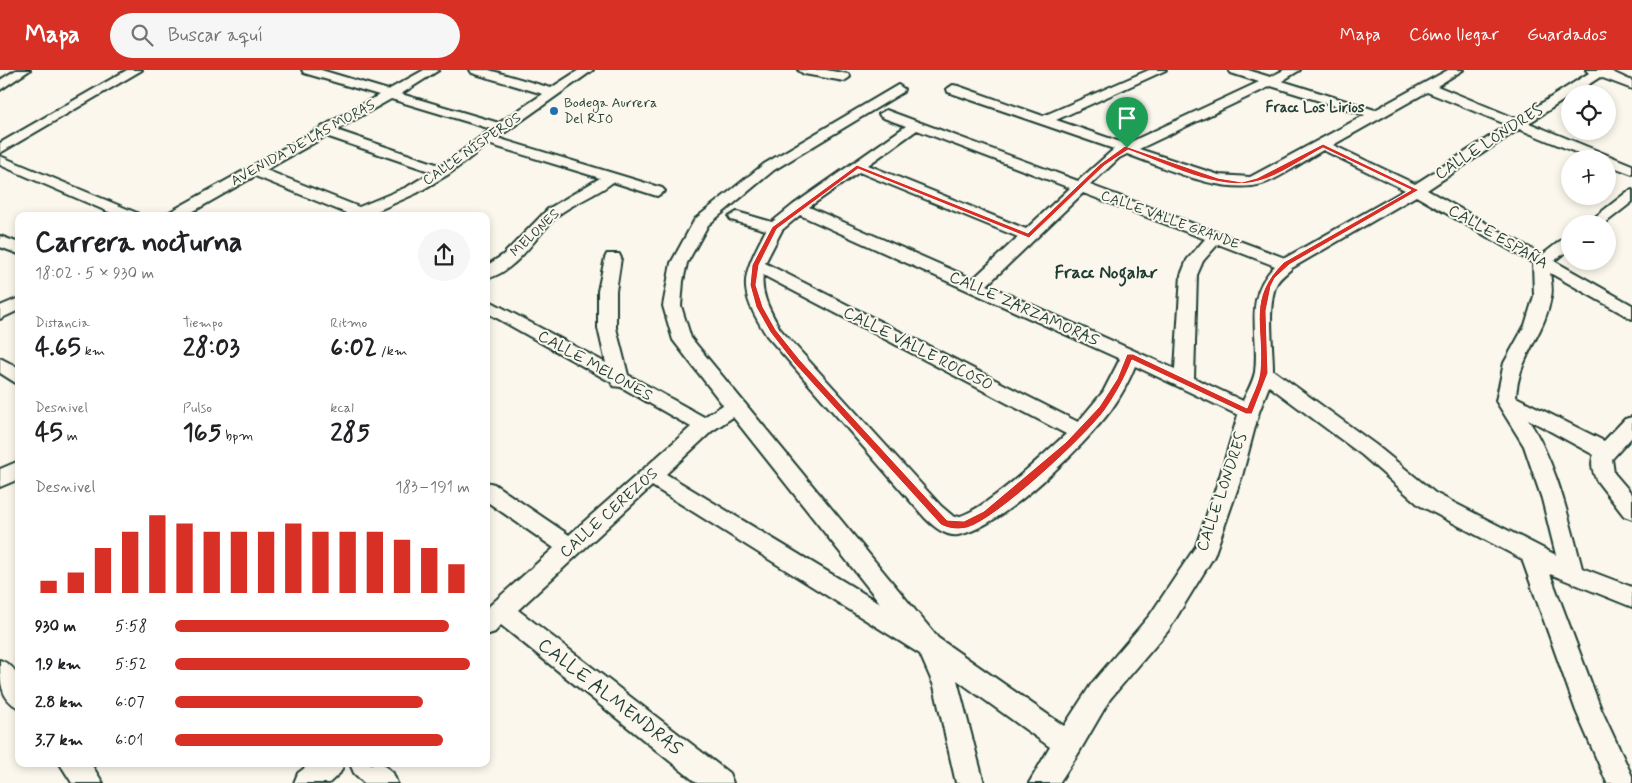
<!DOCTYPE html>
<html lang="es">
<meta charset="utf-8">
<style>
:root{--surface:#fff;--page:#f6f6f6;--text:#202124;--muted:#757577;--accent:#d93025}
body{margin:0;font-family:Mynerve,sans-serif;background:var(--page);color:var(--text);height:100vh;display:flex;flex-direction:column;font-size:19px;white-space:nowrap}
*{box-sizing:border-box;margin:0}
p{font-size:16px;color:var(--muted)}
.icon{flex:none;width:28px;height:28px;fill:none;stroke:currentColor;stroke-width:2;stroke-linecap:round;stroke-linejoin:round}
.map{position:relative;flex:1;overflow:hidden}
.side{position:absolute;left:15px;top:142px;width:475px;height:555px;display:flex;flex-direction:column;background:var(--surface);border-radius:10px;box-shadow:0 2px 8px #0003}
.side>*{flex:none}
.controls{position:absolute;left:1561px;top:15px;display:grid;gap:10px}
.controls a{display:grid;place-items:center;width:55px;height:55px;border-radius:50%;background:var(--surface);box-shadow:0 2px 8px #0003;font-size:25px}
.pin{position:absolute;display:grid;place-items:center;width:42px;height:42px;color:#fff;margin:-51px -21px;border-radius:50% 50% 50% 0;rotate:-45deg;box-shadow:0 0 5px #0007}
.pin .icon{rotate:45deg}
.round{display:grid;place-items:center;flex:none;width:52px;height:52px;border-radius:26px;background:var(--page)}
.headline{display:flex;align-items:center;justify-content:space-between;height:85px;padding:0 20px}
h1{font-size:28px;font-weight:800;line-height:38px}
.metrics{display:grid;grid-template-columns:repeat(3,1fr);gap:8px;height:85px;padding:5px 20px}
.metrics div{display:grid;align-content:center}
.metrics b{font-size:25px;font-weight:800}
.metrics small{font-size:14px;font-weight:400}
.metrics p{font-size:14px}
.chart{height:140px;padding:10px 20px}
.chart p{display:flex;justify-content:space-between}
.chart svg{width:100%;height:90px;margin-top:5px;stroke:var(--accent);stroke-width:6}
ul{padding:0 20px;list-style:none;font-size:16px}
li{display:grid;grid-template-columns:80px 60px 1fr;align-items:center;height:38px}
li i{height:12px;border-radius:6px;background:var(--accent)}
header{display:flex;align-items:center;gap:30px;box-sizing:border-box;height:70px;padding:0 25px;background:var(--accent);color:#fff}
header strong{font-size:24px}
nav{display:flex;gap:28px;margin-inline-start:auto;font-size:18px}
.search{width:350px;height:45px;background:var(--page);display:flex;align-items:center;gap:12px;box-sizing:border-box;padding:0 18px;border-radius:28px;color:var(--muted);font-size:19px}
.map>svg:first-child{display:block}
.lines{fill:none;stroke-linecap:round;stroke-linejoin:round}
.minor-casing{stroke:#1f3d34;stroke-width:4}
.minor{fill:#fbf7ec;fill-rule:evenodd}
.route{fill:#d93025;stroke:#fff;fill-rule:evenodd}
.poi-dot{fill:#1f6fb2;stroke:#fbf7ec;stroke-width:2}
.labels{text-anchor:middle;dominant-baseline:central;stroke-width:4;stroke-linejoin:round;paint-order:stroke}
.far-poi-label{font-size:14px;fill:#1f3d34;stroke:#fbf7ec;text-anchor:start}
.far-street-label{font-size:14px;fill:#1f3d34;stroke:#fbf7ec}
.far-neighbourhood-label{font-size:15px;font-weight:bold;fill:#1f3d34;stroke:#fbf7ec}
.street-label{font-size:16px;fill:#1f3d34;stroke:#fbf7ec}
.neighbourhood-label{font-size:18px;font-weight:bold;fill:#1f3d34;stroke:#fbf7ec}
.near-street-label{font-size:19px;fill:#1f3d34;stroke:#fbf7ec}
</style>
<header>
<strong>Mapa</strong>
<div class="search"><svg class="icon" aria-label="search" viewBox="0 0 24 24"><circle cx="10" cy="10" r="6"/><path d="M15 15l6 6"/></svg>Buscar aquí</div>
<nav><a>Mapa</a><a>Cómo llegar</a><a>Guardados</a></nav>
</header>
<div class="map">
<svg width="1632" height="713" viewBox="0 0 1632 713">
<rect width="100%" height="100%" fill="#fbf7ec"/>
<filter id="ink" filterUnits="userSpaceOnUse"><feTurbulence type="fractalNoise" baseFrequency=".02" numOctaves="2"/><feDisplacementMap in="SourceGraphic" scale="10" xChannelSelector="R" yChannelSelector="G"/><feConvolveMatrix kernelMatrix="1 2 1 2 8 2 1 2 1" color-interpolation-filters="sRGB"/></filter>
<g filter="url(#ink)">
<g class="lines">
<g class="minor-casing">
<g id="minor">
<path d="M 16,0 L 30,0 L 0,20 L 0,10 Z"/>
<path d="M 127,0 L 142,0 L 0,83 L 0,73 Z"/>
<path d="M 302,0 L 321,0 L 388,20 L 424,0 L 439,0 L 401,24 L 499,53 L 543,24 L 472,3 L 470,0 L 489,0 L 551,18 L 579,0 L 593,0 L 497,68 L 662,118 L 665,121 L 657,126 L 613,112 C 597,125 571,134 557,146 C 535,166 518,201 486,209 L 486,196 L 503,185 L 548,139 L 600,108 L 488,74 L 449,104 L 417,123 L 366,146 L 343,146 L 346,143 L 255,106 L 185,146 L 166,146 L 168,143 L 379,25 L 304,3 ZM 391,29 L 491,59 L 442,96 L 336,60 ZM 326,66 L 432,102 L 407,117 L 359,137 L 266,100 Z"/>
<path d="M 798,0 L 826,0 L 848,4 L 850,7 L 844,11 L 804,4 Z"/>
<path d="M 1149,0 L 1166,0 L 1056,50 L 1126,74 L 1259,12 L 1231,3 L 1229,0 L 1248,0 L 1270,7 L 1284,0 L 1300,0 L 1282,11 L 1375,40 L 1448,0 L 1463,0 L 1437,16 L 1517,49 L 1589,3 L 1586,0 L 1608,0 L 1632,11 L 1632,19 L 1600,7 L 1574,24 L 1570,24 L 1570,26 L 1529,53 L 1632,95 L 1632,104 L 1608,95 L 1608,89 L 1592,89 L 1519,59 L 1427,120 L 1542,185 L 1564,168 L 1570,166 L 1570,179 L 1554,191 L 1632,235 L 1632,249 L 1550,203 C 1551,211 1553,220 1551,227 C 1545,264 1518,287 1516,327 L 1604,371 L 1625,349 L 1632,347 L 1632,367 L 1612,389 L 1614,403 L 1632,424 L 1632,449 L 1624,446 L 1597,411 C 1593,404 1590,392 1594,385 L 1528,349 C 1557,394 1568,446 1582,498 L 1632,517 L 1632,537 L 1550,504 L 1601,639 L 1632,706 L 1632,713 L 1607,713 L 1576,641 L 1522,489 L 1419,435 L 1362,385 L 1269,316 L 1259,342 L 1242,406 L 1214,486 L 1168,561 L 1110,629 L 1078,684 L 1059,713 L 1029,713 L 1050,677 L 957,610 L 984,713 L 956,713 L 934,616 L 920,584 L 652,416 L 518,540 L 729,703 L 733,713 L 697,713 L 501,555 L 495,562 L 486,565 L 486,539 L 554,478 L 486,431 L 486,412 L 494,414 L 569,465 L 691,357 L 621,317 L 613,316 L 611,312 L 486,242 L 486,229 L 606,293 L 598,258 L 598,221 L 605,188 L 607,184 L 619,184 L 621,188 L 616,221 L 616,258 L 628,305 L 704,347 L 723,335 L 673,270 L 663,236 L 671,193 L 695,149 L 764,94 L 898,15 L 904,19 L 903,22 L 774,100 L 708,155 L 687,193 L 683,211 L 681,236 L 691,268 L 938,568 L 1064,656 L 1092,613 L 1150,545 L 1196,476 L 1220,406 L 1238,345 L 1135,296 C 1129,311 1121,326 1111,340 C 1084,376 1003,457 958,465 C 946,467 933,456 925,448 L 767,266 C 737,218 741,208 766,160 L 731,150 L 729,147 L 737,142 L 772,152 L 793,135 L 906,56 L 881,47 L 879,44 L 886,40 L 1078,111 L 1114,79 L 948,22 L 947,19 L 953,15 L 958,16 L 1043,46 ZM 1271,16 L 1365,45 L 1250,107 L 1219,105 L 1139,79 ZM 1427,22 L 1508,55 L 1415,114 L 1333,75 ZM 917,60 L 1070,118 L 1026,159 L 868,95 ZM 1323,80 L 1405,120 L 1285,188 L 1090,115 L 1119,88 L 1127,84 C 1166,98 1221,125 1262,114 C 1281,108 1305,90 1323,80 ZM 859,102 L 1018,167 L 973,209 L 809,137 ZM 1083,123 L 1205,169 L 1187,190 L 1181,205 L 1175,299 L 987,215 ZM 1416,126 L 1533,193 L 1534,226 L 1525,255 L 1504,293 L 1496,331 L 1524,376 L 1542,429 L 1556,485 L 1435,423 L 1376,375 L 1273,300 C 1273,277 1267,236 1276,215 C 1279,208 1287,203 1292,198 ZM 800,145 L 1120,289 L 1103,322 L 1078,352 L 765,193 L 782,160 ZM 1218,174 L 1275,196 C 1242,228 1260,263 1255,302 C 1253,312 1247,322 1243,331 L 1194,308 L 1197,205 L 1203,191 ZM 763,205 L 1066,364 C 1046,382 979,447 954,447 L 941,436 L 780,259 C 771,242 760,225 763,205 ZM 733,347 L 881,534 L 666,404 L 712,361 Z"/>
<path d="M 0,86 L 137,143 L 139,146 L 118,146 L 0,95 Z"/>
<path d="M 1632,120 L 1632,132 L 1604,154 L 1586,154 L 1627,122 Z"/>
<path d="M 0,166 L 19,173 L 19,184 L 0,177 Z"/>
<path d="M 19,228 L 19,240 L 0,249 L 0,236 Z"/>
<path d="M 0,288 L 19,298 L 19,315 L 0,303 Z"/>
<path d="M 19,391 L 19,409 L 0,417 L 0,399 Z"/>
<path d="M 0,590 C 24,599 19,617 19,638 C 0,629 0,611 0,590 Z"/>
<path d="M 60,694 L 91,694 L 103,713 L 72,713 Z"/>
<path d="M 310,694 L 344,694 L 340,703 L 329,713 L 294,713 L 298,703 Z"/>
<path d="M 350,694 L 383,694 L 393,703 L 397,713 L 364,713 L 354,703 Z"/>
</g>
</g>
<use href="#minor" class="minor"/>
</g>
</g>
<path class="route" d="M 1323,74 L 1419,120 L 1289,195 L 1275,208 L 1271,216 L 1266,241 L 1268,303 L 1252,344 L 1246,344 L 1132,290 C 1125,308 1116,324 1105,340 C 1086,366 996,450 967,458 C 957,460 949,459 941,455 L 794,293 L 770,262 L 756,237 L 750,215 L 752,195 L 772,157 L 857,95 L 1028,163 L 1100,94 L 1125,76 L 1218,108 L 1242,112 L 1257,108 ZM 1323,78 L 1411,120 L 1284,192 C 1246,229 1264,255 1260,301 C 1259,313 1251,327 1247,338 L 1133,284 L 1127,284 L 1117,309 L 1099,337 L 1066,372 L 984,441 L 964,451 L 947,450 L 800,290 L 776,260 L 763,237 L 756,215 L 759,195 L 777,159 L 858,99 L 1029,168 L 1104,96 L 1128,80 C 1165,93 1220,123 1259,111 C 1279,106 1304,88 1323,78 Z"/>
<circle class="poi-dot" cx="554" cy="41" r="5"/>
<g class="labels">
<g class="far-poi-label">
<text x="564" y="33">Bodega Aurrera<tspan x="564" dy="16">Del RIO</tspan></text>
</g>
<g class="far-street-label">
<text transform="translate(303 73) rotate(-29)">AVENIDA DE LAS MORAS</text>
<text transform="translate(472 79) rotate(-35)">CALLE NÍSPEROS</text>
<text transform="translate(1170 150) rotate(20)">CALLE VALLE GRANDE</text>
<text transform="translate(535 163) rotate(-44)">MELONES</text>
</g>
<g class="far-neighbourhood-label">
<text x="1315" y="38">Fracc Los Lirios</text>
</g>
<g class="street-label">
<text transform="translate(1489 72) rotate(-33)">CALLE LONDRES</text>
<text transform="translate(1498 167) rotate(30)">CALLE ESPAÑA</text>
<text transform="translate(1024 239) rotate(24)">CALLE ZARZAMORAS</text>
<text transform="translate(918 279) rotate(27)">CALLE VALLE ROCOSO</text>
<text transform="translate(595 296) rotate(29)">CALLE MELONES</text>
<text transform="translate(1222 422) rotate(-71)">CALLE LONDRES</text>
<text transform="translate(609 443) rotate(-42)">CALLE CEREZOS</text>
</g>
<g class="neighbourhood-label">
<text x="1106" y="203">Fracc Nogalar</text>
</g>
<g class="near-street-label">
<text transform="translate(610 627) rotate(38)">CALLE ALMENDRAS</text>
</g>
</g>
</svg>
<div class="controls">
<a><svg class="icon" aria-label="locate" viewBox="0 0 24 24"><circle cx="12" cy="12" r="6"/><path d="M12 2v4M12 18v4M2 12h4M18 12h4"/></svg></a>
<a>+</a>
<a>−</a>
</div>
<div class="pin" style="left:1127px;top:78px;background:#1e9e55"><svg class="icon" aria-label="arrive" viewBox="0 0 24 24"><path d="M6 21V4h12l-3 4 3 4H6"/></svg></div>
<section class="side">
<div class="headline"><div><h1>Carrera nocturna</h1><p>18:02 · 5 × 930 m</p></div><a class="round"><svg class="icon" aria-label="share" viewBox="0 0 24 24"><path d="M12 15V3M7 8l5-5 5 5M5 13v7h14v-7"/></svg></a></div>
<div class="metrics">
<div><p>Distancia</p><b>4.65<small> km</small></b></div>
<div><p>Tiempo</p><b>28:03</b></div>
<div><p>Ritmo</p><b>6:02<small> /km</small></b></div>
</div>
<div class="metrics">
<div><p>Desnivel</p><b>45<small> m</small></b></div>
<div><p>Pulso</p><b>165<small> bpm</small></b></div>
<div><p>kcal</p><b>285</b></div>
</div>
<div class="chart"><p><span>Desnivel</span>183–191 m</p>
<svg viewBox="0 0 160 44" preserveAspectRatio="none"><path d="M5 44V38M15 44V34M25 44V22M35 44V14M45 44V6M55 44V10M65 44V14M75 44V14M85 44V14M95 44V10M105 44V14M115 44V14M125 44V14M135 44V18M145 44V22M155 44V30"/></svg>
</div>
<ul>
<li><b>930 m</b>5:58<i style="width:93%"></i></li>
<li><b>1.9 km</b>5:52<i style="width:100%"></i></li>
<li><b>2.8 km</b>6:07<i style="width:84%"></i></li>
<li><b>3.7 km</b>6:01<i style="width:91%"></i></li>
</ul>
</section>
</div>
